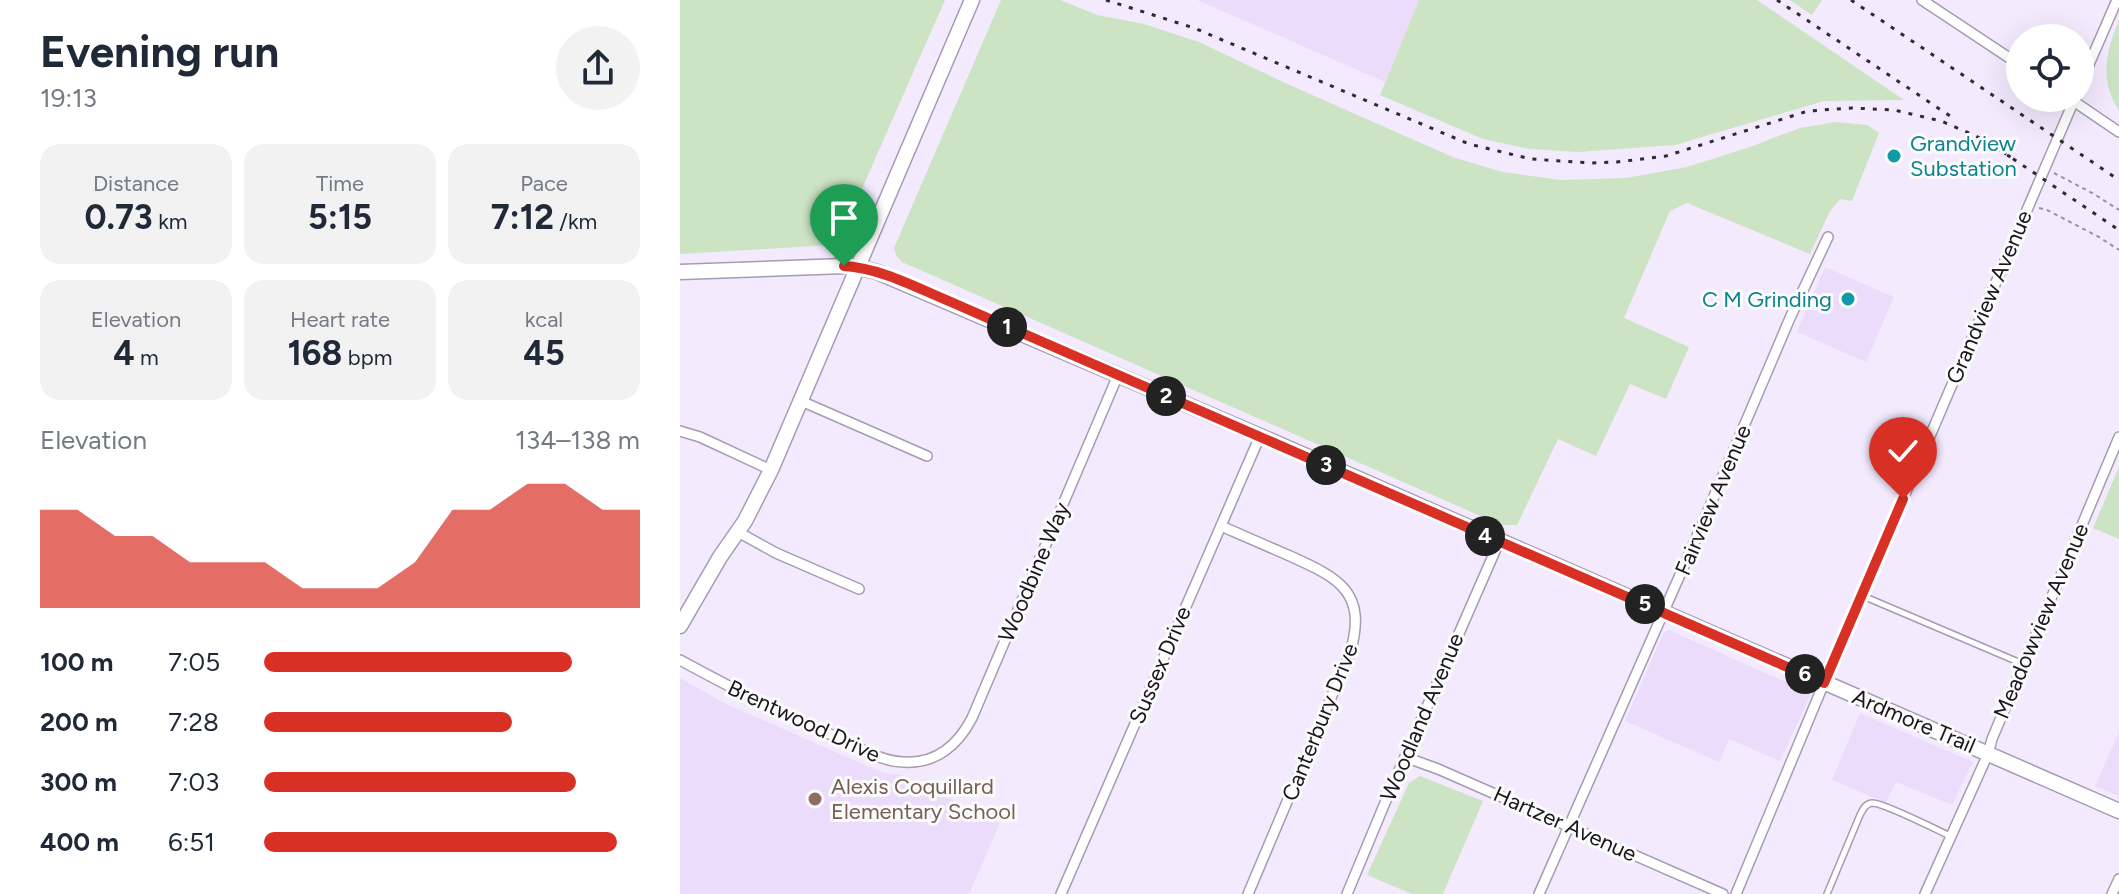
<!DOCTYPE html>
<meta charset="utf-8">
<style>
:root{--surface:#fff;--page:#f2f2f3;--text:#1f2937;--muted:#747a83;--accent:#d93025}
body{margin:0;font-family:Figtree,sans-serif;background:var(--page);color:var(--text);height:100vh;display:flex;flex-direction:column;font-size:30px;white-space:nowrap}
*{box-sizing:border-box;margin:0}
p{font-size:26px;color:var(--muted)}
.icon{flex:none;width:44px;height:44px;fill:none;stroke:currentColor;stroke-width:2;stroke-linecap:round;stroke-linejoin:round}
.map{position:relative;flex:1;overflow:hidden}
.drawer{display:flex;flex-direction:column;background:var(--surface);width:680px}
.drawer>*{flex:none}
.buttons{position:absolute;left:1326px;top:24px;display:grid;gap:16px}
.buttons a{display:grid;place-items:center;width:88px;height:88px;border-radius:50%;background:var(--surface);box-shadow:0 8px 32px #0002;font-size:40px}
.pin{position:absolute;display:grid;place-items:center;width:68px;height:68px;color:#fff;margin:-82px -34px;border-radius:50% 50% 50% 0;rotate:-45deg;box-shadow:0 0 8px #0007}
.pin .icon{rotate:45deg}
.km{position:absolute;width:40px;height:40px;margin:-20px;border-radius:50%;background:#222;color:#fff;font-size:22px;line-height:40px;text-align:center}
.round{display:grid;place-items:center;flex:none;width:84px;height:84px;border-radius:42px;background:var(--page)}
.headline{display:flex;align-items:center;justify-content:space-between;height:136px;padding:0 40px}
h1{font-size:44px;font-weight:700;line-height:60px}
.figures{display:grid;grid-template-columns:repeat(3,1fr);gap:12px;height:136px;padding:8px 40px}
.figures div{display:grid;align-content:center;border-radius:20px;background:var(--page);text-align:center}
.figures b{font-size:34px;font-weight:700}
.figures small{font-size:22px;font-weight:400}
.figures p{font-size:22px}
.chart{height:224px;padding:16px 40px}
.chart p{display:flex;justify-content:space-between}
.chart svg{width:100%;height:144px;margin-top:8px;fill:var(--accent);opacity:.7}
ul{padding:0 40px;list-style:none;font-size:26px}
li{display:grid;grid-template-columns:128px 96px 1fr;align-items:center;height:60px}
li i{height:20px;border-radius:10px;background:var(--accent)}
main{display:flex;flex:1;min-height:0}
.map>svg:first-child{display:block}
.built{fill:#ecdcfc}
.green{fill:#cce3c4}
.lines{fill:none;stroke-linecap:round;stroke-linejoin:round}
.lane-casing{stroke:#a79bb3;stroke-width:8}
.street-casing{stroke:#a79bb3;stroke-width:12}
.secondary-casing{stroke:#a79bb3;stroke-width:17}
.path{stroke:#9992a1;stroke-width:2;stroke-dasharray:4 4;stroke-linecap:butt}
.lane{stroke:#fff;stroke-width:5}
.street{stroke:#fff;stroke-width:9}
.secondary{stroke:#fff;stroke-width:14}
.rail{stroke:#2f2a34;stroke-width:3;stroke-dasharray:4 8;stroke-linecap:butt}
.route-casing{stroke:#fff;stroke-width:16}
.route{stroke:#d93025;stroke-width:10}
.culture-dot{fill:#0f9aa8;stroke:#fbfbfb;stroke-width:3}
.education-dot{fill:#8d6e63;stroke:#fbfbfb;stroke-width:3}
.labels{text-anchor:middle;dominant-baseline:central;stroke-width:6;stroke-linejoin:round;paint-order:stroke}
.culture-label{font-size:22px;fill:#0d838f;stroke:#fbfbfb;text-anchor:start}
.street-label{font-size:22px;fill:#19141d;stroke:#fbfbfb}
.education-label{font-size:22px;fill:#785e54;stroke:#fbfbfb;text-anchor:start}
</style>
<main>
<section class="drawer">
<div class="headline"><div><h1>Evening run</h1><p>19:13</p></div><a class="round"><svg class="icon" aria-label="share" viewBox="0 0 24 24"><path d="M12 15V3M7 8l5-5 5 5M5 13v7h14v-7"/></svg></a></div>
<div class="figures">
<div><p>Distance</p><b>0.73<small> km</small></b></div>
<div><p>Time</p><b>5:15</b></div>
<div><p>Pace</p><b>7:12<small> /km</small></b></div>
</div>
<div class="figures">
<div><p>Elevation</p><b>4<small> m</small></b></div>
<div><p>Heart rate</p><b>168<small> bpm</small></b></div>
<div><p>kcal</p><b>45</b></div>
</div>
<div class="chart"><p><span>Elevation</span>134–138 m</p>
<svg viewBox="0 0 160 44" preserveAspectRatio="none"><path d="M0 44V14L10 14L20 22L30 22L40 30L50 30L60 30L70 38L80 38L90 38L100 30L110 14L120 14L130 6L140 6L150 14L160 14V44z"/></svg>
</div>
<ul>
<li><b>100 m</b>7:05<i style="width:82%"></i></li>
<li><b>200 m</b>7:28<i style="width:66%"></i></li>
<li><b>300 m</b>7:03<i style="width:83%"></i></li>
<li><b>400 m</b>6:51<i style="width:94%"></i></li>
</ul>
</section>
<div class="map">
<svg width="1439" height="894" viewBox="0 0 1439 894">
<rect width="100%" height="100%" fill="#f3eafe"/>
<g class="built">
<path d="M 517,0 L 739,0 L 705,82 Z"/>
<path d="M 1145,267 L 1214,297 L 1186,362 L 1117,332 Z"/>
<path d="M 989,630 L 1128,692 L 1130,696 L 1100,761 L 1049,739 L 1039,762 L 945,721 L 984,632 Z"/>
<path d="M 0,678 L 46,704 L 204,773 L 221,775 L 320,823 L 289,894 L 0,894 Z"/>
<path d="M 1180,713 L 1293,762 L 1272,805 L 1216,782 L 1206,803 L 1152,780 Z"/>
<path d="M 1439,732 L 1439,796 L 1415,786 Z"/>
</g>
<g class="green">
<path d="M 0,0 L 265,0 L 159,241 L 152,245 L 0,254 Z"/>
<path d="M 321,0 L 380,0 L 417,15 L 464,24 L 519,42 L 605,83 L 775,158 L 823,172 L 881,180 L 946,178 L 1007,167 L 1070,147 L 1120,128 L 1155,122 L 1187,125 L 1199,133 L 1172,201 L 1160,199 L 1150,211 L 1130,254 L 1007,203 L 990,211 L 944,318 L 1009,347 L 986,399 L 950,384 L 916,456 L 878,439 L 837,525 L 821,525 L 222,262 L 216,255 L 214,248 Z"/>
<path d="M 739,0 L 1077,0 L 1224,100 L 1144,101 L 995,145 L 898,152 L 850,149 L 803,139 L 700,95 Z"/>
<path d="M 1110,0 L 1142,0 L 1132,15 Z"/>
<path d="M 1439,20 L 1439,111 C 1419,81 1426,51 1439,20 Z"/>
<path d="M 1439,467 L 1439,539 L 1413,528 Z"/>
<path d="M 740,776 L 803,801 L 763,894 L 732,894 L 687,875 L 729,783 Z"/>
</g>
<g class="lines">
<g class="lane-casing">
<g id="lane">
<path d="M 1183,596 L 1343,664"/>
<path d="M 1147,894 L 1180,815 C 1183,809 1186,803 1193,803 C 1206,804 1255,829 1270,836"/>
</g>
</g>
<g class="street-casing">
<g id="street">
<path d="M 1242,0 L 1340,65"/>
<path d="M 1400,85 L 1437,0"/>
<path d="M 1389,98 L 1439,132"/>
<path d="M 121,401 L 247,456"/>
<path d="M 0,431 L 20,437 L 91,470"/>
<path d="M 541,526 C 564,536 587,546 610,556 C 659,578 688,592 670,653 L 568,894"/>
<path d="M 58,532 L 96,553 L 179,589"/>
<path d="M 0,660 C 53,689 105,715 161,739 C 180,748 202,762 224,762 C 256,764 278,745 292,718 L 438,375"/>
<path d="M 725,757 L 758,769 L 1043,894"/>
<path d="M 381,894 L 580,436"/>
<path d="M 667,894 L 707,798 L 819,542"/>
<path d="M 859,894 L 1018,534 L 1110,318 L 1148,237"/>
<path d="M 1056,894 L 1144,683 L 1395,98"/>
<path d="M 1245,894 L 1308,754 L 1312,739 L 1439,437"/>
<path d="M 1432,894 L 1439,879"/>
</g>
</g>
<g class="secondary-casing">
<g id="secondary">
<path d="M 0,272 L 164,266 L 177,267 L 197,272 L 580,436 L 1439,811"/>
<path d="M 0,626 L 40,557 L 65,521 L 91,470 L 292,0"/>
</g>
</g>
<g class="path">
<path d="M 1374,173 L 1414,194 L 1439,210"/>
<path d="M 1359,208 L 1367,210 L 1419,237 L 1439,250"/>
</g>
<use href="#lane" class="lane"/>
<use href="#street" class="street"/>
<use href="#secondary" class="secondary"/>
<g class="rail">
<path d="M 426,0 L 514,28 L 789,144 L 851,159 L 912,163 L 937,162 L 986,156 L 1128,111 L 1172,108 L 1214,110 L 1261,121 L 1296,136 L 1332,158"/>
<path d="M 1097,0 L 1273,118"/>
<path d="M 1171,0 L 1439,180"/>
<path d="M 1323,152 L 1439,230"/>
</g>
</g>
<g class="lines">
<g class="route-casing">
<path id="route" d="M 164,266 C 201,268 237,288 271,302 L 1144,683 L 1223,499"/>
</g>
<use href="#route" class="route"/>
</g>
<g class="culture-dot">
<circle cx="1214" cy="156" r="8"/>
<circle cx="1168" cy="299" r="8"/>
</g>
<circle class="education-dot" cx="135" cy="799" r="8"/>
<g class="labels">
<g class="culture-label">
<text x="1230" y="143">Grandview<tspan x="1230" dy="25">Substation</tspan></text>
<text x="1152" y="299" text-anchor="end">C M Grinding</text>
</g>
<g class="street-label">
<text transform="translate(1309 297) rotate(-67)">Grandview Avenue</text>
<text transform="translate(1033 500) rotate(-67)">Fairview Avenue</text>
<text transform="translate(354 572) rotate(-67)">Woodbine Way</text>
<text transform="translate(1361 621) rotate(-67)">Meadowview Avenue</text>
<text transform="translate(480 665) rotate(-67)">Sussex Drive</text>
<text transform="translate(742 717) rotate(-67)">Woodland Avenue</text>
<text transform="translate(124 721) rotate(25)">Brentwood Drive</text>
<text transform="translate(1234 721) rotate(23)">Ardmore Trail</text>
<text transform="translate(640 722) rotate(-68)">Canterbury Drive</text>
<text transform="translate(885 824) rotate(24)">Hartzer Avenue</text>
</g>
<g class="education-label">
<text x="151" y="786">Alexis Coquillard<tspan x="151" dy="25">Elementary School</tspan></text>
</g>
</g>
</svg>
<div class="buttons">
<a><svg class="icon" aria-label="locate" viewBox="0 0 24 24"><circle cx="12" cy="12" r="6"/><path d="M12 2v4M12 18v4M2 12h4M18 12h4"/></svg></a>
</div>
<div class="pin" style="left:164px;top:266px;background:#1e9e55"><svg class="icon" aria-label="arrive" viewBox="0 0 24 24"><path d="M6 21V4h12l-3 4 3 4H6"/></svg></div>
<div class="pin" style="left:1223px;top:499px;background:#d93025"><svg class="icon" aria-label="check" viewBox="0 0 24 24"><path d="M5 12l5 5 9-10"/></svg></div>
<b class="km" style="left:327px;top:327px">1</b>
<b class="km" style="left:486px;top:396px">2</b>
<b class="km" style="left:646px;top:465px">3</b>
<b class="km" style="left:805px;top:536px">4</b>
<b class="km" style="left:965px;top:604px">5</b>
<b class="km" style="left:1125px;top:674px">6</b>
</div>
</main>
